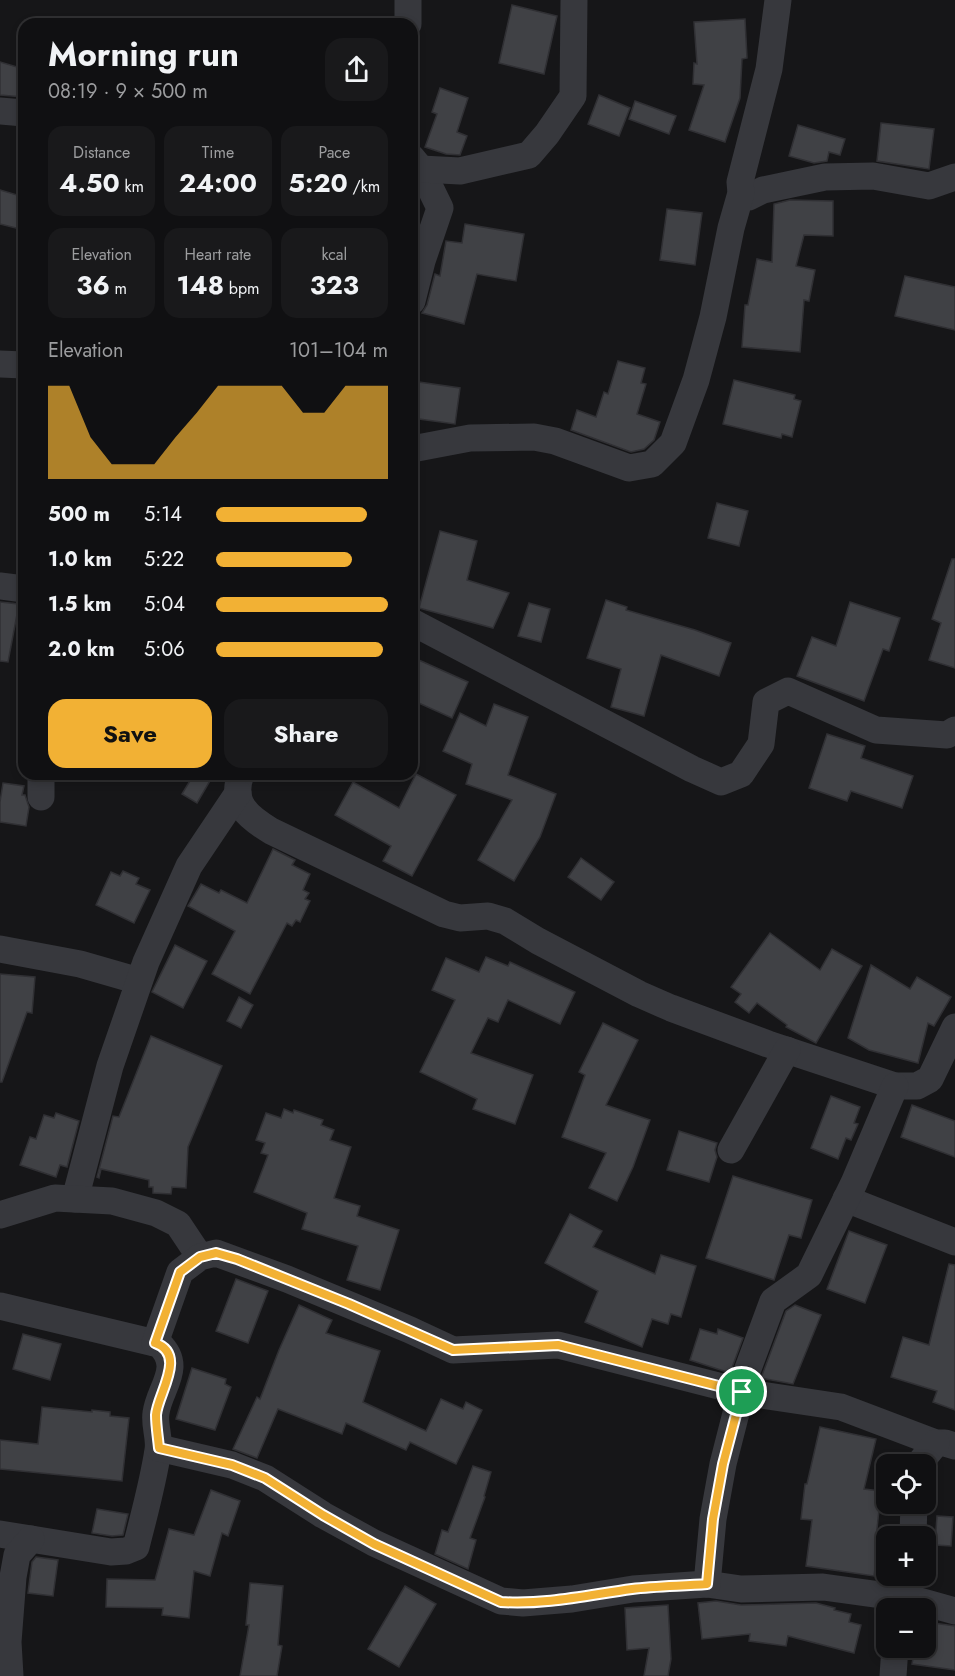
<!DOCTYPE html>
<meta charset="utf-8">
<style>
:root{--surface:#101012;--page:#19191b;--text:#f1f3f6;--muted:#9c9d9f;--line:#303032;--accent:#f2b134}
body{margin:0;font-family:Jost,sans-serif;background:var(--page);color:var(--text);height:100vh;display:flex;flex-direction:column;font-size:22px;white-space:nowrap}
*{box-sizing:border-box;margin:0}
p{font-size:20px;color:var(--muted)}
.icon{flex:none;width:33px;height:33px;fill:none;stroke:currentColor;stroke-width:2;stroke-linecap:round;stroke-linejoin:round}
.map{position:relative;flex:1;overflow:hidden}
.side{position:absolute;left:18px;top:18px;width:400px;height:762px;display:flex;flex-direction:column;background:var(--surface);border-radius:18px;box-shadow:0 3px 9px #0003,0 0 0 2px var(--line)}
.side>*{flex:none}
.fabs{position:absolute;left:876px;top:1454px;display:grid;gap:12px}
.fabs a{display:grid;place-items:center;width:60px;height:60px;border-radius:12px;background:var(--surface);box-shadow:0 3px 9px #0003,0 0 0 2px var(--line);font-size:30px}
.pin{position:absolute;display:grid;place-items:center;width:51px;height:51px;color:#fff;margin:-26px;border:3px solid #fff;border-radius:50%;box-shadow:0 2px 6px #0007}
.round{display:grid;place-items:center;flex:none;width:63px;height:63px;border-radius:18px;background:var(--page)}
.overview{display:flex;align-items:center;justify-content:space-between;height:102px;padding:0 30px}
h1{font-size:33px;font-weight:700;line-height:45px}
.metrics{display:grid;grid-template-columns:repeat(3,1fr);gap:9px;height:102px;padding:6px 30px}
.metrics div{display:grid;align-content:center;border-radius:15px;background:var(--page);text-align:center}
.metrics b{font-size:26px;font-weight:700}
.metrics small{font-size:16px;font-weight:400}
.metrics p{font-size:16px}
.chart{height:168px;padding:12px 30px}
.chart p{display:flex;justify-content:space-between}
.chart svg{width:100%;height:108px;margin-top:6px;fill:var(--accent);opacity:.7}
.cta{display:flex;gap:12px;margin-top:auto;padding:12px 30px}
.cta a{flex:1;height:69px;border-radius:18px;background:var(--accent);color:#111;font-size:24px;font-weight:700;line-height:69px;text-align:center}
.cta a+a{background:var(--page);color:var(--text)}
ul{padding:0 30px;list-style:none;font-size:20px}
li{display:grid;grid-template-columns:96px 72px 1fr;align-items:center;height:45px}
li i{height:15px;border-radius:8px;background:var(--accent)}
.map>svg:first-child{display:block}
.building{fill:#404145;stroke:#303034;stroke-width:1.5}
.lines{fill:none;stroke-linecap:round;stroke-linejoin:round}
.minor{stroke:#37383d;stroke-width:27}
.route-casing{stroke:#fff;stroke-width:12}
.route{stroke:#f2b134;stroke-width:8}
</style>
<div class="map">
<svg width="955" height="1676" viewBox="0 0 955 1676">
<rect width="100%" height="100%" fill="#161618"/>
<g class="building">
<path d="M 512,5 L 557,16 L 544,74 L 499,63 Z"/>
<path d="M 745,19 L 747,58 L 742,59 L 740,98 L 725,142 L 689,130 L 704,85 L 693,84 L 694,63 L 697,64 L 694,22 Z"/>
<path d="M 0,62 L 24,69 L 23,97 L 0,95 Z"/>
<path d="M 440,88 L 468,98 L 457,132 L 467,136 L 460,155 L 446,154 L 425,147 L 437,114 L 432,112 Z"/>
<path d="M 599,95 L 630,108 L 619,136 L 588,124 Z"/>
<path d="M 635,101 L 676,116 L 669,134 L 629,119 Z"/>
<path d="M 881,123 L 934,129 L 929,169 L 877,161 Z"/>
<path d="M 798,125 L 845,139 L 840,155 L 829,152 L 827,161 L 814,163 L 789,156 Z"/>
<path d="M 0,190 L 24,197 L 24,230 L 0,224 Z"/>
<path d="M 790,200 L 833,201 L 833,236 L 804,235 L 796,266 L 815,270 L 809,301 L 804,300 L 800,352 L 742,347 L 745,305 L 748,305 L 757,259 L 772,262 L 774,204 Z"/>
<path d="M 667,209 L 702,213 L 695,265 L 660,260 Z"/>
<path d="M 465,224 L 524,234 L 516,281 L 477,274 L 464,324 L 422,313 L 427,305 L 435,274 L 440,276 L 446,241 L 462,243 Z"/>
<path d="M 905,276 L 955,287 L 955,330 L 895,316 Z"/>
<path d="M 618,361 L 645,368 L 641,383 L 646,384 L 637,414 L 660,422 L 654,440 L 644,449 L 631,452 L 571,430 L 577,410 L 596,417 L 604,392 L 608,394 Z"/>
<path d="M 734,380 L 795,395 L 794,399 L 801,401 L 792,437 L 782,434 L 781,438 L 723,424 Z"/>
<path d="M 412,381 L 460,388 L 455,424 L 412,418 Z"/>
<path d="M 717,503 L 748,511 L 739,546 L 708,538 Z"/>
<path d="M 440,531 L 477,541 L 467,580 L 509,593 L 493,628 L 419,608 Z"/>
<path d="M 952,559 L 955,559 L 955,668 L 929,660 L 941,623 L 932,619 Z"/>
<path d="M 606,600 L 627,607 L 626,610 L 695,630 L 731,643 L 719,676 L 661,655 L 644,716 L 611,707 L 621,669 L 587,658 Z"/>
<path d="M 0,602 L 19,604 L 8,662 L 0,661 Z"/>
<path d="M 850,602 L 900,618 L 889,651 L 883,649 L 864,701 L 797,676 L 812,637 L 836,646 Z"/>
<path d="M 529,603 L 550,609 L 541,642 L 518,636 Z"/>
<path d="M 412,657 L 468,682 L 452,718 L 412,700 Z"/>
<path d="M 494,704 L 528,717 L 508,775 L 556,794 L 540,837 L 514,881 L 478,860 L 512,800 L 466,784 L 472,764 L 443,751 L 460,713 L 486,726 Z"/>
<path d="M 827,734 L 865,746 L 861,758 L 913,776 L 902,808 L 851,791 L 847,801 L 809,788 Z"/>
<path d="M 194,774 L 214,774 L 197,803 L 182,794 Z"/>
<path d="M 416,774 L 456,795 L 412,876 L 383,861 L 391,846 L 335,815 L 353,782 L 399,808 Z"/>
<path d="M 3,783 L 24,786 L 22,795 L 25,795 L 29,807 L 26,826 L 0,822 L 0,802 Z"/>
<path d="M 273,849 L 295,860 L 292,865 L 310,874 L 303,890 L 309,893 L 305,899 L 310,901 L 300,922 L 296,920 L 292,926 L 287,923 L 250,994 L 212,974 L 235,931 L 188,906 L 201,884 L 219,893 L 221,890 L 247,903 Z"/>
<path d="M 581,858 L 614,882 L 601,900 L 568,877 Z"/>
<path d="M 123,871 L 139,878 L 136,884 L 150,890 L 134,923 L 96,905 L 111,872 L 120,876 Z"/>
<path d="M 770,933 L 820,970 L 832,949 L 862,966 L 816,1043 L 786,1027 L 787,1025 L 757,1003 L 749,1013 L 735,1002 L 741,994 L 731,987 Z"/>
<path d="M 175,945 L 207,961 L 183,1008 L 152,992 Z"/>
<path d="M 486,957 L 508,966 L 510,962 L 575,992 L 560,1024 L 508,1000 L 498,1022 L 488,1018 L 471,1053 L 533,1075 L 515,1124 L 473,1109 L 477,1099 L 420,1072 L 455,1000 L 432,990 L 446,958 L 479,972 Z"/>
<path d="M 871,965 L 910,989 L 917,977 L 951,997 L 934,1026 L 928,1023 L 918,1063 L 869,1050 L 848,1038 Z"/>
<path d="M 0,974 L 35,977 L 32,1013 L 27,1012 L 2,1082 L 0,1082 Z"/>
<path d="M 239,997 L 253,1005 L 241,1028 L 227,1021 Z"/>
<path d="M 603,1023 L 638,1040 L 606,1105 L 650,1120 L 633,1167 L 617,1201 L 589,1188 L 606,1153 L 562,1137 L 585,1075 L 579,1072 Z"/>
<path d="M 151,1036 L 222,1066 L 188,1147 L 186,1188 L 172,1187 L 171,1194 L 153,1193 L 153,1187 L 149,1187 L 149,1180 L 101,1169 L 99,1178 L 97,1177 L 113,1116 L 119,1117 Z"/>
<path d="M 831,1096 L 860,1107 L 854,1123 L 858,1124 L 851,1140 L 846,1138 L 838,1159 L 811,1148 Z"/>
<path d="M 912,1105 L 955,1121 L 955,1157 L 901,1137 Z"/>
<path d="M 284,1109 L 293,1113 L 294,1110 L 323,1120 L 321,1125 L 334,1130 L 330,1140 L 351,1147 L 334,1198 L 360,1206 L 357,1216 L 399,1230 L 380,1290 L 347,1280 L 358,1246 L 302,1229 L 307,1213 L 254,1192 L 268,1155 L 261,1153 L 265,1143 L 256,1140 L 266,1113 L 281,1118 Z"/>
<path d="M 56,1113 L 79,1121 L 67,1167 L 60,1165 L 56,1177 L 20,1165 L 30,1137 L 36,1139 L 44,1115 L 54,1118 Z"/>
<path d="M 679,1131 L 717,1143 L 715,1150 L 717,1157 L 709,1182 L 667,1170 Z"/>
<path d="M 733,1176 L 812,1200 L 801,1238 L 789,1235 L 774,1280 L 706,1258 Z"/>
<path d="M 570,1214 L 602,1231 L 593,1247 L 655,1274 L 661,1255 L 696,1266 L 681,1317 L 671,1314 L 668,1324 L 652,1319 L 642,1347 L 585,1322 L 598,1291 L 545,1263 Z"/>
<path d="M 849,1231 L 887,1245 L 865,1303 L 827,1289 Z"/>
<path d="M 949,1264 L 955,1265 L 955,1410 L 933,1402 L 937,1391 L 891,1377 L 903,1337 L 929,1345 Z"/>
<path d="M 236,1279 L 268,1291 L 248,1343 L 216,1331 Z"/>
<path d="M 299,1305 L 332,1320 L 326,1333 L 380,1351 L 363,1402 L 426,1431 L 441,1399 L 463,1409 L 466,1402 L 482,1410 L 456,1464 L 410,1442 L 406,1450 L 346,1423 L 342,1434 L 278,1409 L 257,1458 L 233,1449 L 257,1397 L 260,1399 L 279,1350 Z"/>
<path d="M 795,1305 L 821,1315 L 793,1384 L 761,1378 L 786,1311 Z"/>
<path d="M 700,1329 L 717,1334 L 718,1329 L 743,1338 L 730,1373 L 690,1360 Z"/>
<path d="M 23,1334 L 61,1344 L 50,1380 L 13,1369 Z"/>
<path d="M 192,1368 L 226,1379 L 225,1384 L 231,1387 L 215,1430 L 176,1419 Z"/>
<path d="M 42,1407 L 92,1412 L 92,1410 L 110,1412 L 110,1416 L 129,1418 L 122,1481 L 0,1469 L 0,1440 L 38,1444 Z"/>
<path d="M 820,1427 L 876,1439 L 864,1489 L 881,1491 L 876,1538 L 879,1539 L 874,1576 L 806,1566 L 812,1520 L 801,1519 L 805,1484 L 807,1484 Z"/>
<path d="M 473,1466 L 491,1472 L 484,1496 L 485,1497 L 470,1538 L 476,1540 L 468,1569 L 435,1554 L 442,1530 L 448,1532 Z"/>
<path d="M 211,1490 L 240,1501 L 228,1536 L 222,1533 L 210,1576 L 194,1571 L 189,1618 L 162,1615 L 163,1608 L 106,1607 L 107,1579 L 155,1580 L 169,1529 L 194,1535 Z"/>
<path d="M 97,1509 L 128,1514 L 123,1535 L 112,1536 L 92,1533 Z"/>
<path d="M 937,1516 L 953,1517 L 951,1546 L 935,1545 Z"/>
<path d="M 36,1557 L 58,1560 L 53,1596 L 28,1593 L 32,1562 Z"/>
<path d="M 250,1583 L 283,1586 L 278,1645 L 282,1646 L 277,1676 L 240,1676 L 249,1625 L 246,1625 Z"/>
<path d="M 405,1586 L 436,1604 L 399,1667 L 368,1649 Z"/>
<path d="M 716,1601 L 741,1605 L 816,1603 L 835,1608 L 834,1610 L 851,1614 L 849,1622 L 861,1625 L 854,1653 L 788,1636 L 786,1646 L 749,1641 L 750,1634 L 702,1639 L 698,1603 Z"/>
<path d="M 668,1605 L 671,1659 L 668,1676 L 644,1676 L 649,1648 L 627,1650 L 625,1608 Z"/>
<path d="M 926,1622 L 955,1626 L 955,1670 L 912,1664 L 915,1647 L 926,1647 Z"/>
</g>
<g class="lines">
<g class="minor">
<path d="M 408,24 L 408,0"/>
<path d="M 0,111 L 24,113"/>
<path d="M 412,158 L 421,169 L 440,208 L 422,261 L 412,301"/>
<path d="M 421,169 L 460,171 L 529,155 L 547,134 L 573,96 L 574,0"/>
<path d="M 741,193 L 749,197 L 763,190 L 825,177 L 873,176 L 929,186 L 955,177"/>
<path d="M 0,364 L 24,365"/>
<path d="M 412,449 L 470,438 L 534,437 L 555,441 L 629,468 L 652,464 L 673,443 L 696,380 L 713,317 L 731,228 L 741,193 L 740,182 L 769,69 L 778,0"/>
<path d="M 0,586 L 24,589"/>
<path d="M 412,622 L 692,769 L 721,782 L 741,774 L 761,744 L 766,702 L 788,691 L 876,730 L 947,735 L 955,730"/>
<path d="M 41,774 L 41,797"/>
<path d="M 241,774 C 230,803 248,817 271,831 L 444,914 L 460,918 L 488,916 L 505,921 L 538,941 L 639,994 L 671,1008 L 768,1044 L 895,1086 L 917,1086 L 930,1079 L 955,1027"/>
<path d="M 0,949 L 80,964 L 139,981"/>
<path d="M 731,1150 L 787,1050"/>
<path d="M 75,1199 L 110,1066 L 146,962 L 189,866 L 238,793"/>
<path d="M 846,1199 L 955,1242"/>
<path d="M 0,1215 L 55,1198 L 112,1201 L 156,1213 L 178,1224 L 200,1257"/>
<path d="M 0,1306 L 159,1344 C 184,1367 159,1388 156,1413 C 154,1425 160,1438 158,1450 C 153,1483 144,1515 136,1547 L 126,1551 L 111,1552 L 0,1534"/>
<path d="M 155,1343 L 180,1272 L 200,1257 L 216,1253 L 287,1279 L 410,1330 L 453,1350 L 558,1345 L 742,1392 L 841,1407 L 936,1443 L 945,1443 L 955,1446"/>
<path d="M 159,1448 L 232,1465 L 265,1478 L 323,1515 L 374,1543 L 501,1601 L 523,1603 L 572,1599 L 633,1589 L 707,1584 L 741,1589 L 823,1587 L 881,1595 L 898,1595 L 955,1611"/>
<path d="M 919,1464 L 936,1443"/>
<path d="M 913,1536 L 914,1503"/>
<path d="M 707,1584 L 713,1519 L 723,1464 L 746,1374 L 773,1301 L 809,1275 L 854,1183 L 895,1086"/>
<path d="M 10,1676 L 8,1642 L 13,1577 L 17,1555 L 31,1539"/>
<path d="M 893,1676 L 895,1647"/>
</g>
</g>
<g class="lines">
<g class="route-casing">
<path id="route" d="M 216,1253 L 237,1259 L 349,1304 L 453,1350 L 558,1345 L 742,1392 L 723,1464 L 713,1519 L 707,1584 C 682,1586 656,1586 632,1589 C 588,1595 545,1605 501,1602 L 374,1544 L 323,1515 L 265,1478 L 232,1465 L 159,1448 C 158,1437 156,1426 156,1415 C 157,1395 188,1354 155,1343 L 180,1272 L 200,1257 Z"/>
</g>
<use href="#route" class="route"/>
</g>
</svg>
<div class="fabs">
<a><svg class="icon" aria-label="locate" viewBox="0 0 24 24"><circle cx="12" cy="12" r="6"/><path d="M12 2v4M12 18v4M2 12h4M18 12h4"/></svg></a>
<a>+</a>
<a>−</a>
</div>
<div class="pin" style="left:742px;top:1392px;background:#1e9e55"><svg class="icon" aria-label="arrive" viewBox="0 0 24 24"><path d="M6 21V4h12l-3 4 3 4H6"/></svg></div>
<section class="side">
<div class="overview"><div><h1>Morning run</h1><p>08:19 · 9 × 500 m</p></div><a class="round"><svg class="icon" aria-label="share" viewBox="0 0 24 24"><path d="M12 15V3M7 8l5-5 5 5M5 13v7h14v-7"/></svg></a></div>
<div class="metrics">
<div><p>Distance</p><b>4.50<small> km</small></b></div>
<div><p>Time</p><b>24:00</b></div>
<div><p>Pace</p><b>5:20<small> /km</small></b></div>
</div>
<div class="metrics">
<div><p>Elevation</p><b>36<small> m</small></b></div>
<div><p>Heart rate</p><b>148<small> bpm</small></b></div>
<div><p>kcal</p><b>323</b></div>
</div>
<div class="chart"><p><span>Elevation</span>101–104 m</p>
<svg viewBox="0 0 160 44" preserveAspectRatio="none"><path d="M0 44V6L10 6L20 27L30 38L40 38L50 38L60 27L70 17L80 6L90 6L100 6L110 6L120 17L130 17L140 6L150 6L160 6V44z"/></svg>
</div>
<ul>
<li><b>500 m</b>5:14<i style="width:88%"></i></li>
<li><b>1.0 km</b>5:22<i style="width:79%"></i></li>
<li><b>1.5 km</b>5:04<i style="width:100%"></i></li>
<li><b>2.0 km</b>5:06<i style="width:97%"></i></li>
</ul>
<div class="cta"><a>Save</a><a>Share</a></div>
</section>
</div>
